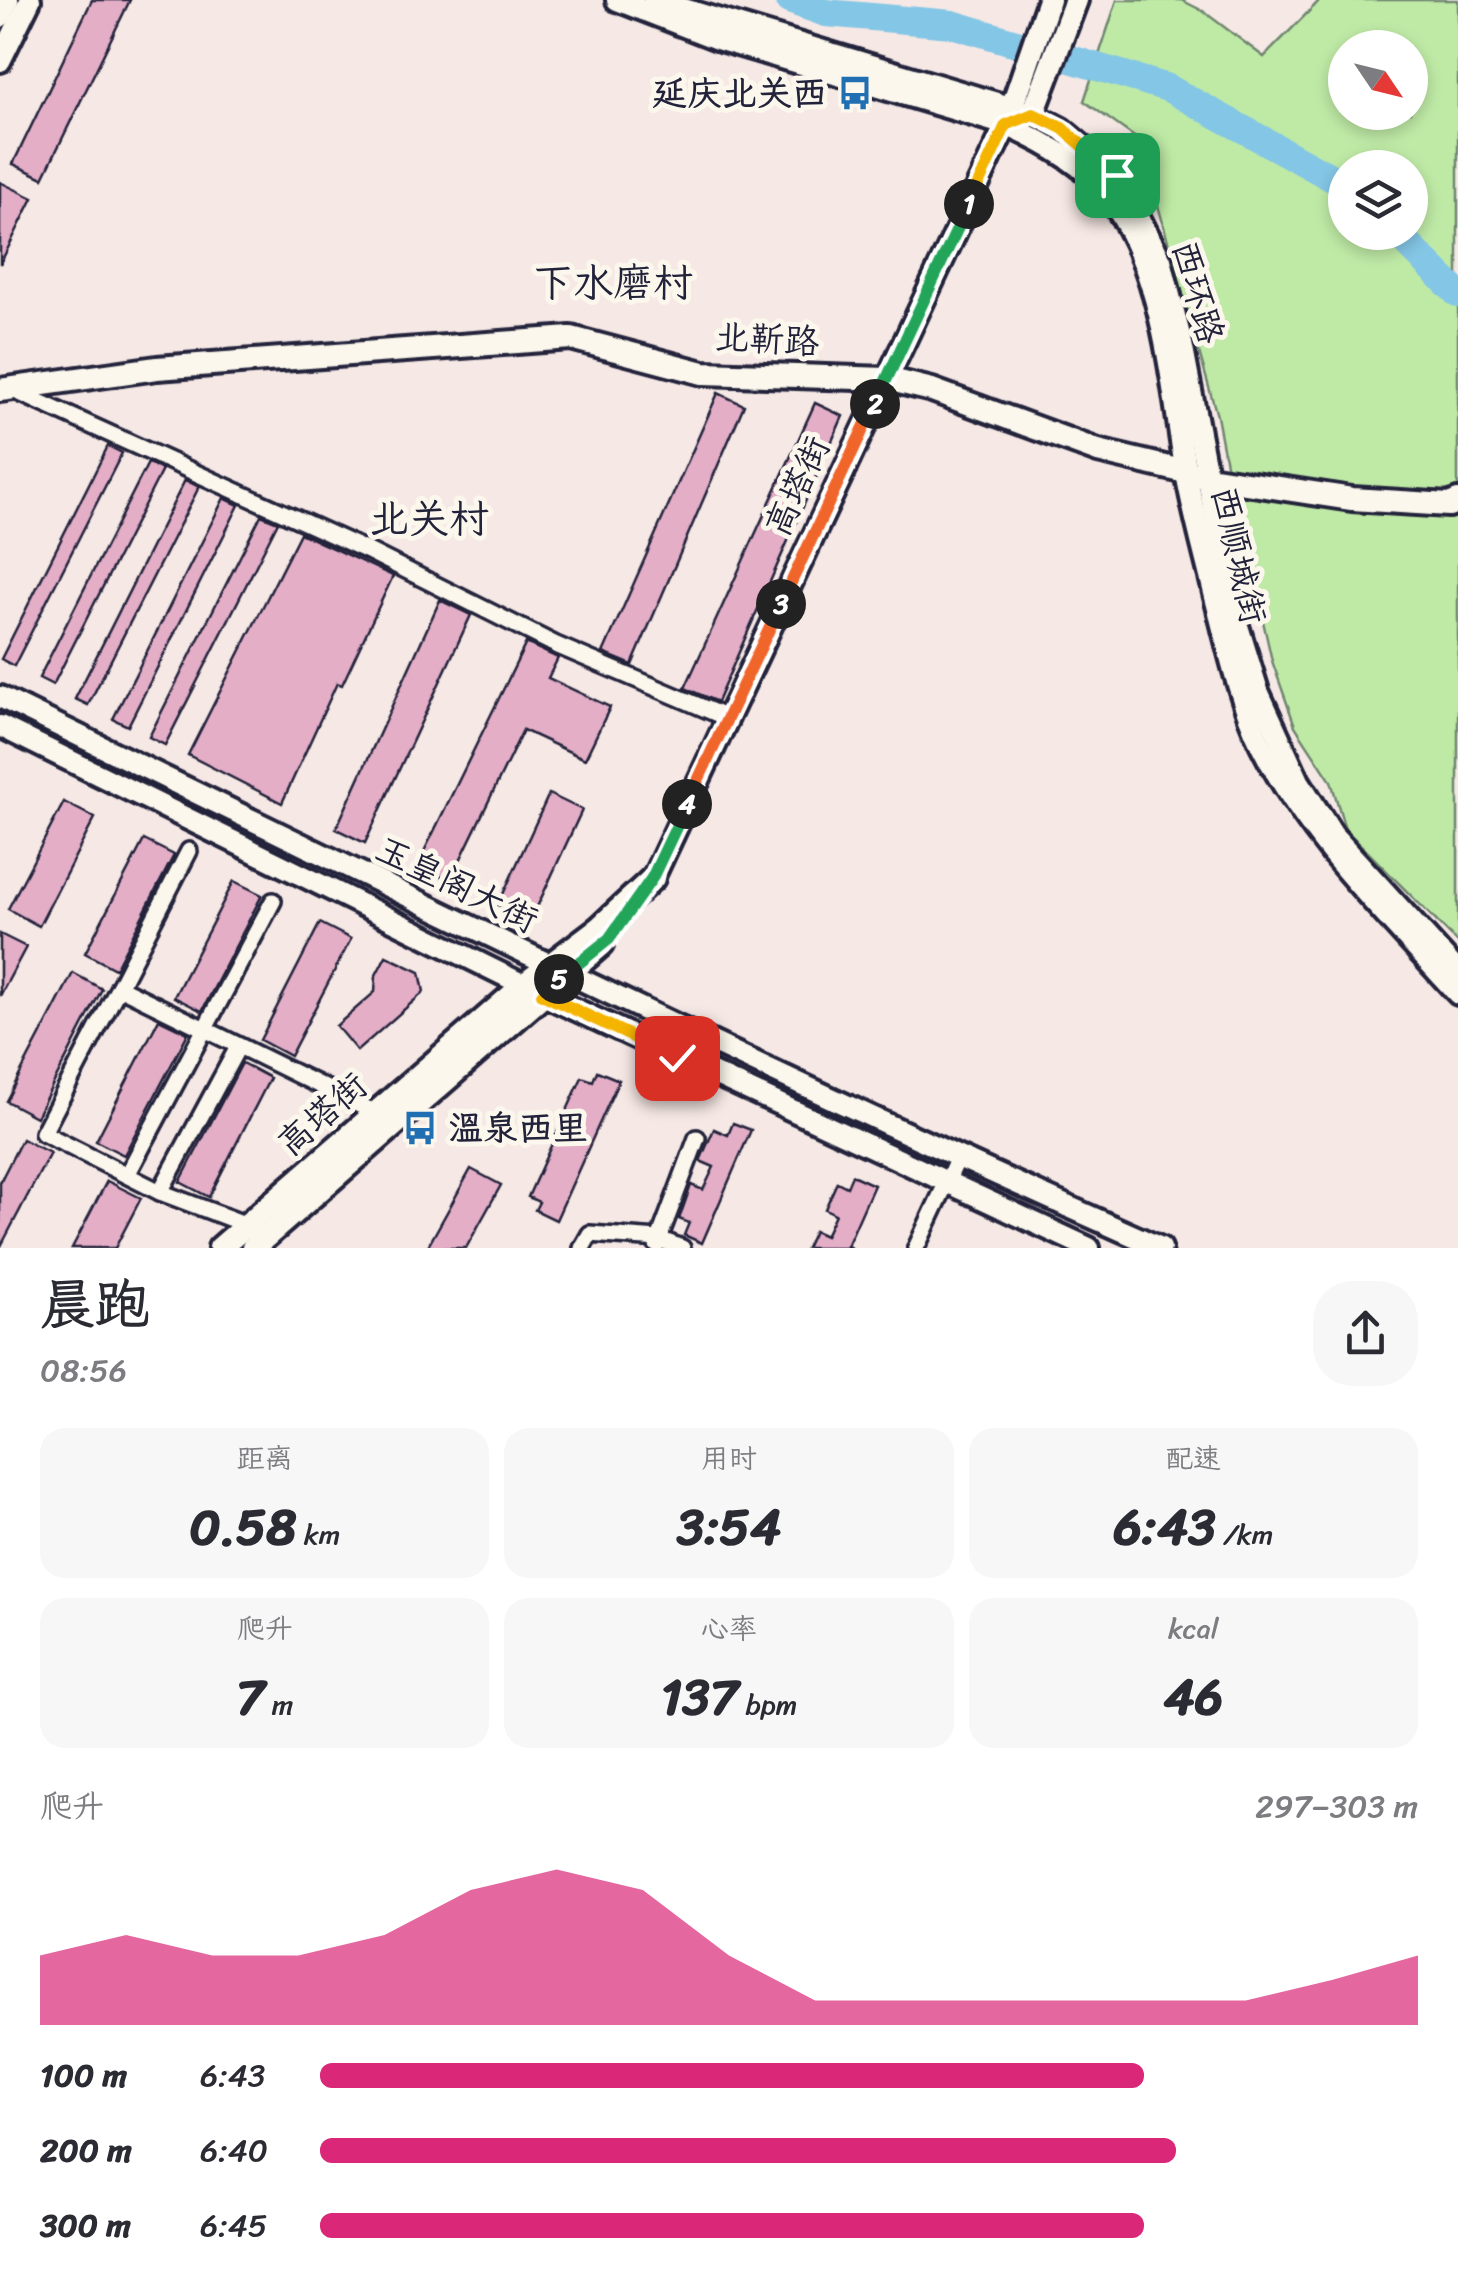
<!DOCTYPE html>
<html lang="zh">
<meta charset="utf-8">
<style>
:root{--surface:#fff;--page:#f7f7f7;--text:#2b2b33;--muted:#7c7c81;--accent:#db2777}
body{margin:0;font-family:Sriracha,"LXGW WenKai TC",sans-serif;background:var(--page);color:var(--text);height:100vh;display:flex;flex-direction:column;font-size:38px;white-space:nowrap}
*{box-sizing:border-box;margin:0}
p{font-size:32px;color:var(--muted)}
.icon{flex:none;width:55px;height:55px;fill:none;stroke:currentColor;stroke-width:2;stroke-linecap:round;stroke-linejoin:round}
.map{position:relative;height:1248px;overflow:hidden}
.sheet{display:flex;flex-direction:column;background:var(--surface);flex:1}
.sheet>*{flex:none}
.needle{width:65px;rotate:125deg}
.controls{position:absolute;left:1328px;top:30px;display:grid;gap:20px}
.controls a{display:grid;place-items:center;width:100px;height:100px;border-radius:50%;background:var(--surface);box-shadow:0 5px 15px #0003;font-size:50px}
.pin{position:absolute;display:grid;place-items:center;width:85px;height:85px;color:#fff;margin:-42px;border-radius:20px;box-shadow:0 5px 15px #0006}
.km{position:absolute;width:50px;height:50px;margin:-25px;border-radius:50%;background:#222;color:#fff;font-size:28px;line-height:50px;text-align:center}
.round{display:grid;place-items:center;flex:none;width:105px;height:105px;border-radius:40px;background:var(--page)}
.overview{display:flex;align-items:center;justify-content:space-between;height:170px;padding:0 40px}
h1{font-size:55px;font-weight:700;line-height:75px}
.figures{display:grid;grid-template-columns:repeat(3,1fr);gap:15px;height:170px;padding:10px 40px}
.figures div{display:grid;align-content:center;border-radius:25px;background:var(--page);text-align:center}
.figures b{font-size:50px;font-weight:700}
.figures small{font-size:28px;font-weight:400}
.figures p{font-size:28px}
.chart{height:280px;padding:20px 40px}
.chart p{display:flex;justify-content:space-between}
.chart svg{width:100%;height:180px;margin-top:10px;fill:var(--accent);opacity:.7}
ul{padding:0 40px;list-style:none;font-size:32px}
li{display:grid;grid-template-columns:160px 120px 1fr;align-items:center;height:75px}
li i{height:25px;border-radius:12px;background:var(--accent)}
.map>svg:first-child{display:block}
.green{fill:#bfeaa6;stroke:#708670;stroke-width:2.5;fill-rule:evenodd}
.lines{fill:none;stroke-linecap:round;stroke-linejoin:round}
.river{stroke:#84c6e5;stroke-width:28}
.building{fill:#e4aec7;stroke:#22223b;stroke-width:2.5}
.minor-casing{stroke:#22223b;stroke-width:22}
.tertiary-casing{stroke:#22223b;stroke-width:28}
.secondary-casing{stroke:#22223b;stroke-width:30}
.minor{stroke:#fbf7ec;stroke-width:15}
.tertiary{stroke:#fbf7ec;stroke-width:20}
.secondary{stroke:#fbf7ec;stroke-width:22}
.split-1-casing{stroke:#fff;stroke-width:20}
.split-2-casing{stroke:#fff;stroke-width:20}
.split-3-casing{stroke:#fff;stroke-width:20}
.split-4-casing{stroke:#fff;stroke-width:20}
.split-5-casing{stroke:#fff;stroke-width:20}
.split-6-casing{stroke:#fff;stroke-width:20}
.split-1{stroke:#f5b400;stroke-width:12}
.split-2{stroke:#22a559;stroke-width:12}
.split-3{stroke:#f0652b;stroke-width:12}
.split-4{stroke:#f0652b;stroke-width:12}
.split-5{stroke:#22a559;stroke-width:12}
.split-6{stroke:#f5b400;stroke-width:12}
.labels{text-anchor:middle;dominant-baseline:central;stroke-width:10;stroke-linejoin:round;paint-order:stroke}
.poi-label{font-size:35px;font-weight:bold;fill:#22223b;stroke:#fbf7ec;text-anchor:end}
.street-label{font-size:35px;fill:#22223b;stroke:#fbf7ec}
.quarter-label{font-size:40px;fill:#22223b;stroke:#fbf7ec}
</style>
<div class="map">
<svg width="1458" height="1248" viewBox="0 0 1458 1248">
<rect width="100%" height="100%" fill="#f6e8e5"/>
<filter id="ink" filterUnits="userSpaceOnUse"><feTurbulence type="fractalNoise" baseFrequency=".01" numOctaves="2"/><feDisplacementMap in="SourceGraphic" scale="20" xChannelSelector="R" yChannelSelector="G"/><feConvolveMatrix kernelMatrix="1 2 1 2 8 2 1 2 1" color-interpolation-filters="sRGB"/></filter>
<g filter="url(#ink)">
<path class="green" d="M 1117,0 L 1181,0 L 1203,11 L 1264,57 L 1320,0 L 1458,0 L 1458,943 L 1345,829 L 1331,781 L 1295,726 L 1272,661 L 1254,581 L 1230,506 L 1230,485 L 1217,416 L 1140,141 L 1084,101 ZM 1345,48 L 1410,48 L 1410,112 L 1345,112 ZM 1345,168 L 1410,168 L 1410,232 L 1345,232 Z"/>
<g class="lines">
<g class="river">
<path d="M 789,0 L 826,13 L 952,24 L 1168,88 L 1345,185"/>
<path d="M 1396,232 L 1458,294"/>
</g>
</g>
<g class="building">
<path d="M 92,0 L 130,0 L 43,178 L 13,164 Z"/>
<path d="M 0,182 L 33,198 L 0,264 Z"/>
<path d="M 718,393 L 744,405 L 632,665 L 603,653 Z"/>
<path d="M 815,403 L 843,416 L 717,702 L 685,688 Z"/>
<path d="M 108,446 L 122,453 L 14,666 L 1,659 Z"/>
<path d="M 148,463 L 162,470 L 53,685 L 39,678 Z"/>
<path d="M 185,480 L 199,487 L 88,705 L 75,699 Z"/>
<path d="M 224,498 L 239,505 L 128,726 L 113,719 Z"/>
<path d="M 261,515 L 278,522 L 165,745 L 149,737 Z"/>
<path d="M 300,533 L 393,576 L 342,685 L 337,683 L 282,803 L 188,755 Z"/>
<path d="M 440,600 L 471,615 L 365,843 L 336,829 Z"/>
<path d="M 526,643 L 558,658 L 548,678 L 610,707 L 585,759 L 523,730 L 450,881 L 417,866 Z"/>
<path d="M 549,794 L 582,810 L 531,920 L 498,905 Z"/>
<path d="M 64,802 L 95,818 L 39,926 L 8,909 Z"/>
<path d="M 144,840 L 174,855 L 115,969 L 85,953 Z"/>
<path d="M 234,881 L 262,895 L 202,1011 L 174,997 Z"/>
<path d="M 320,923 L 351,939 L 290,1056 L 260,1040 Z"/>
<path d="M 0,934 L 26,947 L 0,996 Z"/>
<path d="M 386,956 L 420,972 L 424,992 L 357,1051 L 336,1026 L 375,992 L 376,975 Z"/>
<path d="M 73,973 L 102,989 L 36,1117 L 6,1101 Z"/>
<path d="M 159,1019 L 188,1033 L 124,1155 L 96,1141 Z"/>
<path d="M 242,1063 L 270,1078 L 209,1197 L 180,1182 Z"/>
<path d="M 597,1071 L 619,1080 L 556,1220 L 535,1210 L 539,1202 L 528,1197 L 582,1077 L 593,1081 Z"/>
<path d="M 733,1123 L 751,1130 L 702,1243 L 684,1235 L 689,1223 L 679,1219 L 691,1185 L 703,1190 L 714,1167 L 700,1161 L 714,1129 L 728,1135 Z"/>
<path d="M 22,1139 L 50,1153 L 0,1248 L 0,1182 Z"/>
<path d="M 471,1169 L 501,1185 L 466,1248 L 427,1248 Z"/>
<path d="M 852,1175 L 874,1185 L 847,1246 L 852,1248 L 806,1248 L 814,1231 L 825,1236 L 835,1214 L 825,1209 L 837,1182 L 847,1187 Z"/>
<path d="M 107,1181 L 141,1198 L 115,1248 L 72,1248 Z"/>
</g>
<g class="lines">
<g class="minor-casing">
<g id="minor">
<path d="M 13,390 L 370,552 L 556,645 L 727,718"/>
<path d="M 119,987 L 189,851"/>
<path d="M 127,1175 L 273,901"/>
<path d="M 160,1192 L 238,1047"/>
<path d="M 251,1231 L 247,1225 L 160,1192 L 43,1133 L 119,987 L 384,1117"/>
<path d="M 657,1245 L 659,1239 L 682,1248"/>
<path d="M 582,1248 L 590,1234 L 659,1239 L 697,1138"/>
<path d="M 916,1248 L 958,1158"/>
</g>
</g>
<g class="tertiary-casing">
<g id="tertiary">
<path d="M 617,0 L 717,39 L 1006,125 C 1040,140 1082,162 1105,192 C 1163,266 1170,377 1185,467 C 1192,509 1204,551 1214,593 C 1227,644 1238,697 1261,745 C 1309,841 1387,915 1458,994"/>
<path d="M 654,0 L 1033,114 L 1062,129 L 1117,175 L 1161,260 L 1182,344 L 1233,610 L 1258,691 L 1299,781 L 1333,835 L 1458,972"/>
<path d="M 0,17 L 8,0"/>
<path d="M 0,61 L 30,0"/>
<path d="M 0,697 C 385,885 769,1075 1161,1248"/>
<path d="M 0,726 L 542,994 L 1089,1248"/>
<path d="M 653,878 L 1006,125"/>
</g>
</g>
<g class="secondary-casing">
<g id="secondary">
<path d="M 1006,125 L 1033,114 L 1076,0"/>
<path d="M 1006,125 L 1049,0"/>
<path d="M 0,390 L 157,368 L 571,338 L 703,373 L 887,379 L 932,390 L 1098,451 L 1207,477 L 1352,499 L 1449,505 L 1458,501"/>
<path d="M 220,1248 L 526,983 L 599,928 L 653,878"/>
<path d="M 253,1248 L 601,945"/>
</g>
</g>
<use href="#minor" class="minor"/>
<use href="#tertiary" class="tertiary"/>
<use href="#secondary" class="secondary"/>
</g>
</g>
<g class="lines" filter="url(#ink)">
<g class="split-1-casing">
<path id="split-1" d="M 969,204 L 1006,125 L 1033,114 L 1062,128 L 1117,175"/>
</g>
<g class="split-2-casing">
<path id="split-2" d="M 875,404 L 969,204"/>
</g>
<g class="split-3-casing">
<path id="split-3" d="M 781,604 L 875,404"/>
</g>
<g class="split-4-casing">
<path id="split-4" d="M 687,804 L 781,604"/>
</g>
<g class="split-5-casing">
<path id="split-5" d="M 559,979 L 609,939 L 652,878 L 687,804"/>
</g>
<g class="split-6-casing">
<path id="split-6" d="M 559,979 L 542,994 L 677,1058"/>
</g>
<use href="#split-1" class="split-1"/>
<use href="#split-2" class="split-2"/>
<use href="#split-3" class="split-3"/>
<use href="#split-4" class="split-4"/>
<use href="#split-5" class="split-5"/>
<use href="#split-6" class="split-6"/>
</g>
<defs>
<g id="bus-bare" transform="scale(2.7)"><path d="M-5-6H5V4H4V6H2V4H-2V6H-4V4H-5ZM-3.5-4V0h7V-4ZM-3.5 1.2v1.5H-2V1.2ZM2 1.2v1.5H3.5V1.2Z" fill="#1f6fb2" stroke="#fbf7ec" stroke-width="2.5" paint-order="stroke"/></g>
</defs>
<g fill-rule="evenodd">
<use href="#bus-bare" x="855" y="93"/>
<use href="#bus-bare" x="420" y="1128"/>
</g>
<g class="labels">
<g class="poi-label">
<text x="827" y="93">延庆北关西</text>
<text x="448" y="1128" text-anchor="start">温泉西里</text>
</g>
<g class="street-label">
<text transform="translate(1198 292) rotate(74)">西环路</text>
<text transform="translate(767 339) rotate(3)">北靳路</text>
<text transform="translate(797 486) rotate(-65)">高塔街</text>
<text transform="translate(1239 555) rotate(77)">西顺城街</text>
<text transform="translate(457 884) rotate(26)">玉皇阁大街</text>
<text transform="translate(322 1114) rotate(-41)">高塔街</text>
</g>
<g class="quarter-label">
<text x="613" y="282">下水磨村</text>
<text x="429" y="518">北关村</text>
</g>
</g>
</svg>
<div class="controls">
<a><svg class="needle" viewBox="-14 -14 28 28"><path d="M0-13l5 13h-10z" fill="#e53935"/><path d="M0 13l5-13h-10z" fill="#7c7c81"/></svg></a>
<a><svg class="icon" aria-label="layers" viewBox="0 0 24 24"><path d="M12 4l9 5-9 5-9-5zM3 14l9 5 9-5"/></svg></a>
</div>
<div class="pin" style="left:1117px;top:175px;background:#1e9e55"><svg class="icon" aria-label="arrive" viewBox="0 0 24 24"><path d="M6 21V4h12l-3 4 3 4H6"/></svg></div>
<div class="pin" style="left:677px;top:1058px;background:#d93025"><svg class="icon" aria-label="check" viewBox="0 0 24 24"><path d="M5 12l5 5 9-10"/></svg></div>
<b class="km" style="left:969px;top:204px">1</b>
<b class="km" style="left:875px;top:404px">2</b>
<b class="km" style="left:781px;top:604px">3</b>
<b class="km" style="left:687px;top:804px">4</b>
<b class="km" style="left:559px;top:979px">5</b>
</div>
<section class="sheet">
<div class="overview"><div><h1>晨跑</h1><p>08:56</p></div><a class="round"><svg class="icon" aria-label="share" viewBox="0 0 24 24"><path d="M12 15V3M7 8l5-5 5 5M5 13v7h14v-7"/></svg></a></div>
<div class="figures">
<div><p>距离</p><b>0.58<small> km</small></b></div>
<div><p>用时</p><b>3:54</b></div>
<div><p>配速</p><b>6:43<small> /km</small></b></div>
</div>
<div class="figures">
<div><p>爬升</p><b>7<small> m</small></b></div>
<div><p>心率</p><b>137<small> bpm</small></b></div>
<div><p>kcal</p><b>46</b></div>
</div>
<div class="chart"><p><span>爬升</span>297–303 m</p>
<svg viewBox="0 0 160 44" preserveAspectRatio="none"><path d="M0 44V27L10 22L20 27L30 27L40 22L50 11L60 6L70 11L80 27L90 38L100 38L110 38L120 38L130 38L140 38L150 33L160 27V44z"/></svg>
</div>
<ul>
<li><b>100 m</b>6:43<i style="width:75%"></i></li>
<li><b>200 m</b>6:40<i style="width:78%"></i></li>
<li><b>300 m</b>6:45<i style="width:75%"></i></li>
</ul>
</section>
